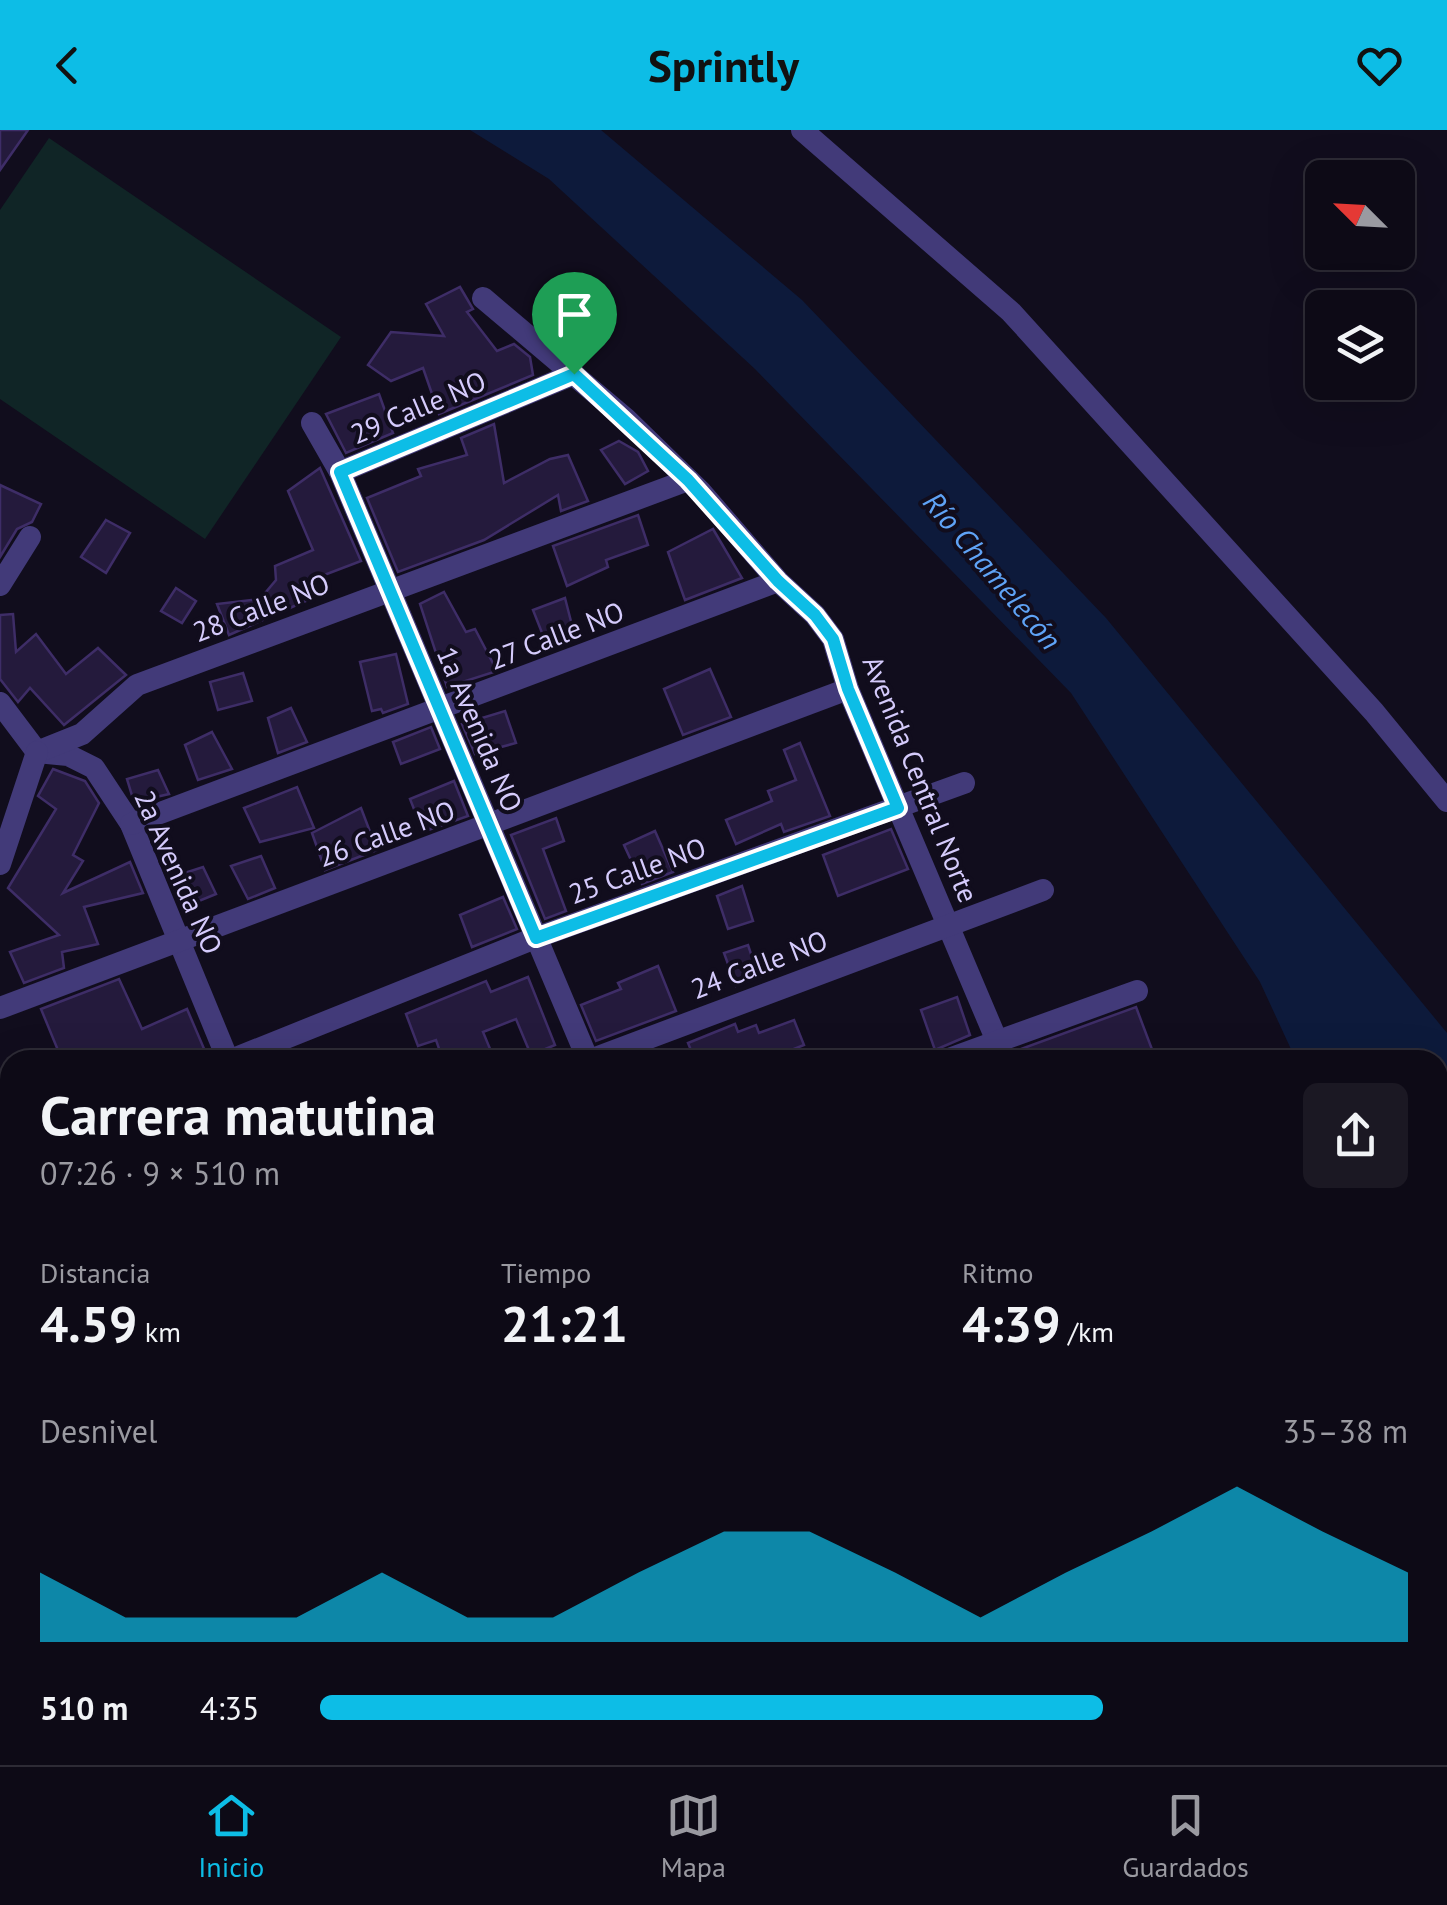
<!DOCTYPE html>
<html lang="es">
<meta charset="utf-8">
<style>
:root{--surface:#0d0a16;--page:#1b1823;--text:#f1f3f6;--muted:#9a9aa1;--line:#2d2b35;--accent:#0dbde6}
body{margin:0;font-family:"PT Sans",sans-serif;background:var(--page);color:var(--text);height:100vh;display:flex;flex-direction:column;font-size:38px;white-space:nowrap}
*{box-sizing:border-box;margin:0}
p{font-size:32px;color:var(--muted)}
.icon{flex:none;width:55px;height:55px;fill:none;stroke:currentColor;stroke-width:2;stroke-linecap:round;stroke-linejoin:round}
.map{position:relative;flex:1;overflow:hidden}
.details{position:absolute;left:0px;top:920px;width:1448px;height:715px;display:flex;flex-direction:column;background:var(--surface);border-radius:30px 30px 0 0;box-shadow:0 10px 40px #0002,0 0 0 2px var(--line)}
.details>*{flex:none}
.needle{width:65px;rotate:294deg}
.controls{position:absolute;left:1305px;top:30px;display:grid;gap:20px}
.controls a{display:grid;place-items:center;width:110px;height:110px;border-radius:15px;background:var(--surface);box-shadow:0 10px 40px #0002,0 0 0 2px var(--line);font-size:50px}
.pin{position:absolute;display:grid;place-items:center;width:85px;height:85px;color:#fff;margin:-102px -42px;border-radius:50% 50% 50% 0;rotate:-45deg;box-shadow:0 0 10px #0007}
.pin .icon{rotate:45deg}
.round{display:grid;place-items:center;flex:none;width:105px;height:105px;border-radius:15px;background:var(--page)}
.summary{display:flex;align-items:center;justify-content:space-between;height:170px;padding:0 40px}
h1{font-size:55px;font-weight:800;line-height:75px}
.stats{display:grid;grid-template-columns:repeat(3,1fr);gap:15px;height:170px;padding:10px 40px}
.stats div{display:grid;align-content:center}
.stats b{font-size:50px;font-weight:800}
.stats small{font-size:28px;font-weight:400}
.stats p{font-size:28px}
.chart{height:280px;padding:20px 40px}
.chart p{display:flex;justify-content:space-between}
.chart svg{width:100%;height:180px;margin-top:10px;fill:var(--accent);opacity:.7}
ul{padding:0 40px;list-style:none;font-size:32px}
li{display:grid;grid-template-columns:160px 120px 1fr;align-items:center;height:75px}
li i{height:25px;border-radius:12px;background:var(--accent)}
header{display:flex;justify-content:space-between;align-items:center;height:130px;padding:0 40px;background:var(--accent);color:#111;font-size:45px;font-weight:800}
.dock{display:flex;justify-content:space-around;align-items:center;height:140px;border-top:2px solid var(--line);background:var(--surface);font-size:28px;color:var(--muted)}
.dock a{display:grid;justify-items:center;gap:5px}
.dock .current{color:var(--accent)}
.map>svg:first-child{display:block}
.green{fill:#102526}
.water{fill:#0d1a3b}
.building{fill:#241a3c;stroke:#3e2d67;stroke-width:2.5}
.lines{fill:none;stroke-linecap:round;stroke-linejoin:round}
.minor{stroke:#423a79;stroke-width:22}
.route-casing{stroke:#fff;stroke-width:20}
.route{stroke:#0dbde6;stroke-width:12}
.labels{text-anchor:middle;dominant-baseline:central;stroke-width:8;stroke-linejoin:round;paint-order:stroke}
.street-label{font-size:28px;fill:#d5cbfc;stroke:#110d1d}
.water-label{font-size:30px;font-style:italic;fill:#5fa3f6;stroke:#110d1d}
</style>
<header><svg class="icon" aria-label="back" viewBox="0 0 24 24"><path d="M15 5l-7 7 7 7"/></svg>Sprintly<svg class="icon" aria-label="heart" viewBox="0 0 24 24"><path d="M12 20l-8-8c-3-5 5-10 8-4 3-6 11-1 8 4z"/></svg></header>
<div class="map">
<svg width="1447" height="1635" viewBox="0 0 1447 1635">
<rect width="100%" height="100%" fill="#110d1d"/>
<path class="green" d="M 49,8 L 341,207 L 205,409 L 0,269 L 0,80 Z"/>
<path class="water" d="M 470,0 L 601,0 L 802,170 L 1106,488 L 1447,903 L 1447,1097 L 1438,1087 L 1438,930 L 1296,930 L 1260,852 L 1071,563 L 755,239 L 549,49 Z"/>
<g class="building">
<path d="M 0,0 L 28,0 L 0,40 Z"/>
<path d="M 460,157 L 473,179 L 467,182 L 497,221 L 514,214 L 530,227 L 533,245 L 439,284 L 423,238 L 391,251 L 368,235 L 391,202 L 444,206 L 426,174 Z"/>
<path d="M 379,264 L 393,303 L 346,323 L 326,284 Z"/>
<path d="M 494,294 L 504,353 L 550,329 L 568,325 L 588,371 L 561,381 L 558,365 L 484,410 L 398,442 L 367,368 L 421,346 L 418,339 L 467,325 L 461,308 Z"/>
<path d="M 619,311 L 638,322 L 648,341 L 625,354 L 601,320 Z"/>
<path d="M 320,338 L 361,431 L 311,450 L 317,466 L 229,505 L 217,474 L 260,469 L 276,450 L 275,436 L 313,420 L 288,361 Z"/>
<path d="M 0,355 L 41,374 L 32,392 L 17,399 L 0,427 Z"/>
<path d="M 638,385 L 648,415 L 606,430 L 608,437 L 567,456 L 553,416 Z"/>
<path d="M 106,390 L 130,403 L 106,443 L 81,427 Z"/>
<path d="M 713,399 L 742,448 L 685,470 L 668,422 Z"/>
<path d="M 176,458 L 196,471 L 182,493 L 161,481 Z"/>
<path d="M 444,462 L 466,502 L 475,499 L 497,541 L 447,557 L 420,474 Z"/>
<path d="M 565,468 L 575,507 L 548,518 L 533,480 Z"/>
<path d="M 13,484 L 16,522 L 36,504 L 66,544 L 98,518 L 126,545 L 64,595 L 30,558 L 18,572 L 0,549 L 0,485 Z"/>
<path d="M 396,524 L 408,574 L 383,583 L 381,579 L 372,581 L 360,532 Z"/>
<path d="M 710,539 L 731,587 L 683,605 L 664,559 Z"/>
<path d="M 243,543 L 252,571 L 218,580 L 210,552 Z"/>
<path d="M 291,578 L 307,612 L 278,623 L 268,588 Z"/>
<path d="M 505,581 L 516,613 L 475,624 L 462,594 Z"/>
<path d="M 431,597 L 440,619 L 401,634 L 393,612 Z"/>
<path d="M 212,602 L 232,639 L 198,650 L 185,615 Z"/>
<path d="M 800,613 L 830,686 L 784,702 L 781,694 L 736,714 L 726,690 L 772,671 L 768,661 L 796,650 L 784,620 Z"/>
<path d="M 53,639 L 85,651 L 99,673 L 73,725 L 83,731 L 63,763 L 130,732 L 143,763 L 84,777 L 98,814 L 62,822 L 64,838 L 24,853 L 10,822 L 59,805 L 8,758 L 56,679 L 38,666 Z"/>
<path d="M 158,640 L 169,664 L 134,672 L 127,649 Z"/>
<path d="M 454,651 L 468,686 L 423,702 L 410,669 Z"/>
<path d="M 297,657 L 314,698 L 260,712 L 244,678 Z"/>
<path d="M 361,678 L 377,720 L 325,740 L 312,703 Z"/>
<path d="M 556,688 L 564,711 L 543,719 L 566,781 L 545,789 L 511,705 Z"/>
<path d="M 891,699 L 908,739 L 838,766 L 823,725 Z"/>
<path d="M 655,701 L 673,742 L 642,754 L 624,715 Z"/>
<path d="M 261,726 L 275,758 L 248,769 L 231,736 Z"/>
<path d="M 203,737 L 216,764 L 182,778 L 169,748 Z"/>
<path d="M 742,756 L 753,791 L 728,799 L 717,766 Z"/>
<path d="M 503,767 L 517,799 L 472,817 L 460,785 Z"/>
<path d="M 748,815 L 752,827 L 759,825 L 765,845 L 736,856 L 724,823 Z"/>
<path d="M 658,836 L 676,881 L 596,911 L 581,875 L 621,859 L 618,853 Z"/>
<path d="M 528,847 L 555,915 L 531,925 L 516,889 L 483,902 L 493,926 L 483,930 L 443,930 L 436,910 L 418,916 L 406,884 L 486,851 L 491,862 Z"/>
<path d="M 119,849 L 142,899 L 187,879 L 205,921 L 184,930 L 62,930 L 41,879 Z"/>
<path d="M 957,867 L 970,905 L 935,920 L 921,880 Z"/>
<path d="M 1136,877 L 1156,930 L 1025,930 L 1021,919 Z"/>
<path d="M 794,890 L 804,915 L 766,930 L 695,930 L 688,913 L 735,894 L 738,902 L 756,895 L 759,903 Z"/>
</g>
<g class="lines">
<g class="minor">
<path d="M 802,0 L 1011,182 L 1374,582 L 1447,671"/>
<path d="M 483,168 L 626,289 L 701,362 L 778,451 L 815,485 L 833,509 L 848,559 L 1005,930"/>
<path d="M 312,293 L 340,342 L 588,930"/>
<path d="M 340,342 L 574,244"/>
<path d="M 0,455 L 30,407"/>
<path d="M 0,573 L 37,622 L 68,625 L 94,638 L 131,694 L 228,930"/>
<path d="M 37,622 L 82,604 L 137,555 L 688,350"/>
<path d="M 131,694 L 778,451"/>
<path d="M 0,734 L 37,622"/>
<path d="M 0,878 L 848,559"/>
<path d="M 231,930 L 535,808 L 964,653"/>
<path d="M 590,930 L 1043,760"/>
<path d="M 946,930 L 1137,861"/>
<path d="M 0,1019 L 10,1015"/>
<path d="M 0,1110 L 10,1134"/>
<path d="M 0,1158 L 10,1154"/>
<path d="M 1438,1300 L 1447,1310"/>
<path d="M 0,1302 L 10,1298"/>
<path d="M 0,1442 L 10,1438"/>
<path d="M 0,1577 L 10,1573"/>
<path d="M 1438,1607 L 1447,1631"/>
<path d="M 523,1625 L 527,1635"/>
<path d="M 1309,1625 L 1314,1635"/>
<path d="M 208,1635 L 231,1625"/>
<path d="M 565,1635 L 591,1625"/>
<path d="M 875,1635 L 885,1625"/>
<path d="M 1152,1635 L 1176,1625"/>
</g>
</g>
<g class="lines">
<g class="route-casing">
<path id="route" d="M 574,244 L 688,350 L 778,451 L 815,485 L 833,509 L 848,559 L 898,678 L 536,808 L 340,342 Z"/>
</g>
<use href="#route" class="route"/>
</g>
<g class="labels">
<g class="street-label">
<text transform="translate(418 277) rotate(-23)">29 Calle NO</text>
<text transform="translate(261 477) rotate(-21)">28 Calle NO</text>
<text transform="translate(556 505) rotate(-21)">27 Calle NO</text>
<text transform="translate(480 599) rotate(67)">1a Avenida NO</text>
<text transform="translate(921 649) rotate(68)">Avenida Central Norte</text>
<text transform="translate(386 703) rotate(-20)">26 Calle NO</text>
<text transform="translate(637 740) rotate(-20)">25 Calle NO</text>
<text transform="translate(179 742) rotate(66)">2a Avenida NO</text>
<text transform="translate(759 834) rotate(-21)">24 Calle NO</text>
</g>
<g class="water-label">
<text transform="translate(993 440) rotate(50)">Río Chamelecón</text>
</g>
</g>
</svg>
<div class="controls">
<a><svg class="needle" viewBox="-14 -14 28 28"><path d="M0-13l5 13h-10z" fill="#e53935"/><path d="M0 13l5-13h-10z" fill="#9a9aa1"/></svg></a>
<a><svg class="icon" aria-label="layers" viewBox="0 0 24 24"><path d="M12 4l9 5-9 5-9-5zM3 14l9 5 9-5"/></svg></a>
</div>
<div class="pin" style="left:574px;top:244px;background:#1e9e55"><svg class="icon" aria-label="arrive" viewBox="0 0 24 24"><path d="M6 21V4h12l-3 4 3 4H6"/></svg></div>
<section class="details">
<div class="summary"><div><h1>Carrera matutina</h1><p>07:26 · 9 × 510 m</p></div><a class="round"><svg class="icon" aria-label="share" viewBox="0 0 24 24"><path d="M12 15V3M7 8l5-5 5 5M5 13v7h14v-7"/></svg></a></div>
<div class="stats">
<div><p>Distancia</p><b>4.59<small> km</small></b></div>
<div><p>Tiempo</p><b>21:21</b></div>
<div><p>Ritmo</p><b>4:39<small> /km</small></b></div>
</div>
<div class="chart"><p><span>Desnivel</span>35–38 m</p>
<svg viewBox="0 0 160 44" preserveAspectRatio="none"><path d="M0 44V27L10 38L20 38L30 38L40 27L50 38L60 38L70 27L80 17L90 17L100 27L110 38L120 27L130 17L140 6L150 17L160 27V44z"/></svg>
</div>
<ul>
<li><b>510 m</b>4:35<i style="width:72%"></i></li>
</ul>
</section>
</div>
<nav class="dock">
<a class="current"><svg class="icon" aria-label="home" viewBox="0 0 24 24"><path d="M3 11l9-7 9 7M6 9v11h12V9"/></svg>Inicio</a>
<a><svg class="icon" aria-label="map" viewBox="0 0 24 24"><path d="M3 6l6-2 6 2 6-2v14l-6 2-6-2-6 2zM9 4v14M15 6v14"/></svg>Mapa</a>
<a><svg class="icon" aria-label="saved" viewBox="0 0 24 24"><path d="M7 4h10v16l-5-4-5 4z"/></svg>Guardados</a>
</nav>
